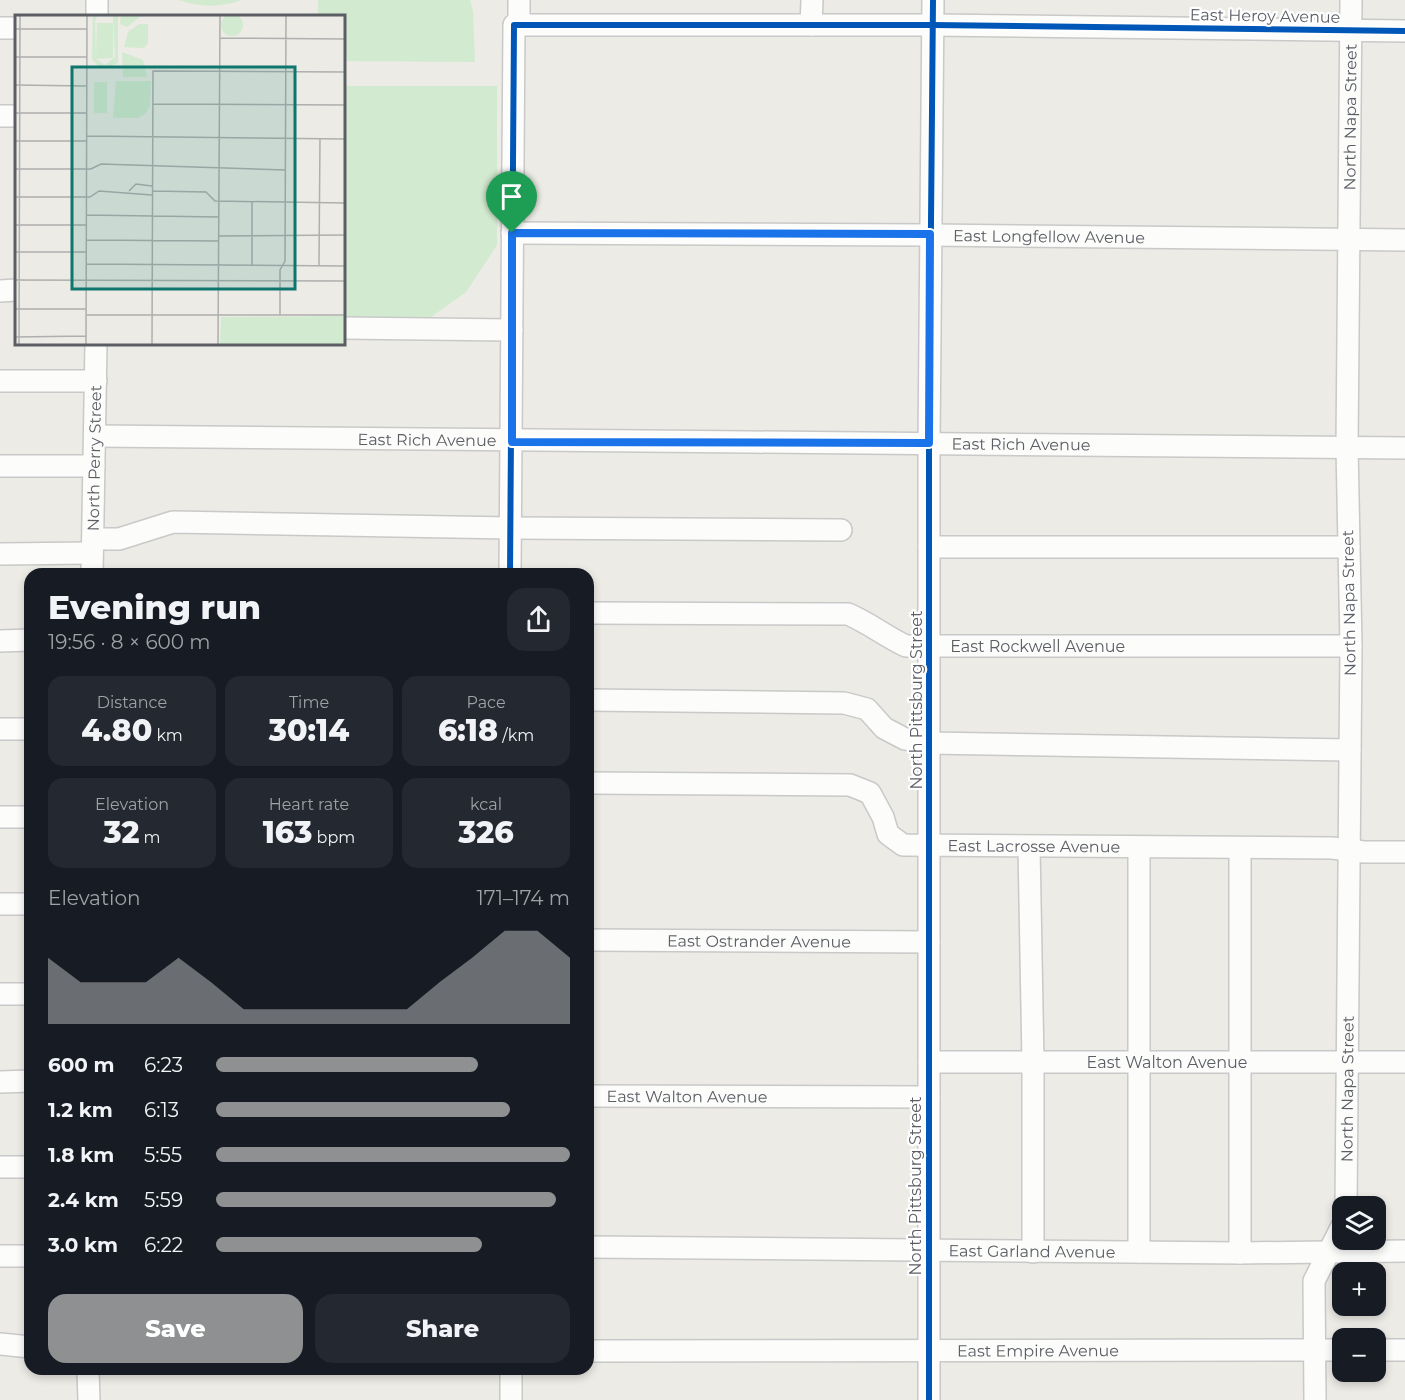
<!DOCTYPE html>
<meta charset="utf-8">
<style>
:root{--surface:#171b24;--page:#242831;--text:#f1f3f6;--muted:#9ea1a6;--accent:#8e9092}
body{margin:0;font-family:Montserrat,sans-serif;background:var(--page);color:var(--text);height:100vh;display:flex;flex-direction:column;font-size:22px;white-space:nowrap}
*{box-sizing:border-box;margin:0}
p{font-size:20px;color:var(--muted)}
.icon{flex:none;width:33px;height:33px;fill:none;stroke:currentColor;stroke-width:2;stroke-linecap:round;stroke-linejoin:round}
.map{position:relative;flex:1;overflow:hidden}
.panel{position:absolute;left:24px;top:568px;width:570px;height:807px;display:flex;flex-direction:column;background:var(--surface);border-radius:18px;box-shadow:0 3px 9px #0003}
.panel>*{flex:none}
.fabs{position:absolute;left:1332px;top:1196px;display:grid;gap:12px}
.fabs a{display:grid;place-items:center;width:54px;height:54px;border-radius:12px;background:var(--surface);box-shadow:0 3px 9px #0003;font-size:30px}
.pin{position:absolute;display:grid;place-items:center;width:51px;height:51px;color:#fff;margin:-62px -26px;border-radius:50% 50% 50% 0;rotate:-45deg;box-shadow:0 0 6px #0007}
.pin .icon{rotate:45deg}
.round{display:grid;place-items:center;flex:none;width:63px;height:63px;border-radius:18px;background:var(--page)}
.summary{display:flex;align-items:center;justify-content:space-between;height:102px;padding:0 24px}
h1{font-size:33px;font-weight:800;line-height:45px}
.metrics{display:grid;grid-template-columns:repeat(3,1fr);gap:9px;height:102px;padding:6px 24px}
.metrics div{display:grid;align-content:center;border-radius:15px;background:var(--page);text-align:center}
.metrics b{font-size:30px;font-weight:800}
.metrics small{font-size:16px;font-weight:400}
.metrics p{font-size:16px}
.chart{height:168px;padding:12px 24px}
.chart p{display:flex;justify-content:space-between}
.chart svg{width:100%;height:108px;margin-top:6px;fill:var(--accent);opacity:.7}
.cta{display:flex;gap:12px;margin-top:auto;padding:12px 24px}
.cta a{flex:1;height:69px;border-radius:18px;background:var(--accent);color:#fff;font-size:24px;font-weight:800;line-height:69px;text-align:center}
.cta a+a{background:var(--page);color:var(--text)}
ul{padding:0 24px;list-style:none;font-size:20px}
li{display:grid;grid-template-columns:96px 72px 1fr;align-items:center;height:45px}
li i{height:15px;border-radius:8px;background:var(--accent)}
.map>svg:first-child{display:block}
.green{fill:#d2eacf}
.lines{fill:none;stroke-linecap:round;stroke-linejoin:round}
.minor-casing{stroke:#c8c9c8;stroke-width:24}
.minor{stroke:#fcfcfb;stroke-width:21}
.cycleway-casing{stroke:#fff;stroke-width:10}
.cycleway{stroke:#0057b8;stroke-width:6}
.route-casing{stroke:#fff;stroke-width:12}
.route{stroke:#1a73e8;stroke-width:8}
.labels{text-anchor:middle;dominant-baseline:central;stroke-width:4.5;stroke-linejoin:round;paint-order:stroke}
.street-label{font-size:16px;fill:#5b5f65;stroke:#fff}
.inset-road{fill:none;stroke:#aeafae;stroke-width:1.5}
.view{fill:#0f766e;fill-opacity:0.15;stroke:#0f766e;stroke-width:3}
.inset-edge{fill:none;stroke:#5b5f65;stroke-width:3}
</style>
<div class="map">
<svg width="1405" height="1400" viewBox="0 0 1405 1400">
<rect width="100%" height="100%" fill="#ecebe5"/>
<g class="green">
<path d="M 179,0 L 241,0 C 220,8 200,7 179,0 Z"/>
<path d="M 318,0 L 470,0 L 473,11 L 475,62 L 344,61 L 344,16 L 318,16 Z"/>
<path d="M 344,86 L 497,86 L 497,245 L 466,292 L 421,324 L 344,323 Z"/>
</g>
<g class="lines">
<g class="minor-casing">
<g id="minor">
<path d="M 97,0 L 97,16"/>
<path d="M 519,0 L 519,25"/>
<path d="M 811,25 L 812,0"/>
<path d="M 0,28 L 16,28"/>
<path d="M 0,116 L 16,116"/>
<path id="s1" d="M 512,233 L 930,235 L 1405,240"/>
<path d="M 0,291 L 16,290"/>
<path d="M 344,328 L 512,330"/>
<path d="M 0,381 L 96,381"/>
<path id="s2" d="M 95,436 C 532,442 968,442 1405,448"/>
<path d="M 0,466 L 94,466"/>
<path d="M 93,539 L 119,539 L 173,522 L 511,528 L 841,530"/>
<path d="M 929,547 L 1349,547"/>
<path d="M 0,554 L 92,553"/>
<path id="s3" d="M 92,574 L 96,344"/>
<path d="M 510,574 L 514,25 L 933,25 L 1405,31"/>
<path id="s4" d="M 588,613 L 848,614 C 869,623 885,636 906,646 L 1351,646"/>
<path d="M 0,641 L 30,640"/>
<path d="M 588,700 L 844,703 L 867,709 L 884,728 L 905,739 L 929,743 L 1350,750"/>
<path d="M 0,729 L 30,729"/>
<path id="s5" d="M 588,783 L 850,785 L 870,793 L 883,817 L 888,834 L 903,845 L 1332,848 L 1364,852 L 1405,852"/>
<path d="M 0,817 L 30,817"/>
<path d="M 1029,847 L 1033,1062 L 1033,1252"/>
<path d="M 1139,848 L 1139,1252"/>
<path d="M 1240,848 L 1240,1253"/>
<path d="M 0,904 L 30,904"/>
<path id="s6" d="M 588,940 L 929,942"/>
<path d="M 0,994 L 30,994"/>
<path id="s7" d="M 929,1062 L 1405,1062"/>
<path d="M 0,1082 L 30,1081"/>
<path id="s8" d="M 588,1096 L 929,1097"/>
<path d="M 0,1167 L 30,1167"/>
<path id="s9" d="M 1346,1206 L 1351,646 L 1347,447 L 1351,0"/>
<path id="s10" d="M 588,1247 L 1240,1253 L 1405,1251"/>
<path d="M 0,1256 L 30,1256"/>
<path d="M 0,1344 L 30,1347"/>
<path d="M 1376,1350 L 1405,1350"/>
<path id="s11" d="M 588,1351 L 1342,1350"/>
<path d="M 88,1370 L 89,1400"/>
<path d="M 511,1370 L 511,1400"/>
<path d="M 929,1400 L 929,443 L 933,0"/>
<path d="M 1315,1400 L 1314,1281 L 1342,1226"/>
</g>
</g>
<use href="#minor" class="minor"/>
<g class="cycleway-casing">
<g id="cycleway">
<path d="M 510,574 L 514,25 L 933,25 L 1405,31"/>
<path d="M 929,1400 L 929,443 L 933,0"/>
</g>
</g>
<use href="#cycleway" class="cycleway"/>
</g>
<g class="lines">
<g class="route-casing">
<path id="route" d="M 512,233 L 930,234 L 929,443 L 512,442 Z"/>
</g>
<use href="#route" class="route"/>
</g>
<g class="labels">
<g class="street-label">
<text transform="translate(1265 16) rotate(1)">East Heroy Avenue</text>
<text stroke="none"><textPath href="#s9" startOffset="1089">North Napa Street</textPath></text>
<text stroke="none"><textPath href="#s1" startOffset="537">East Longfellow Avenue</textPath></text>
<text stroke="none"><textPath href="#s2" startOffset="332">East Rich Avenue</textPath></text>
<text stroke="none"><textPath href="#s2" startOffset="926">East Rich Avenue</textPath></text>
<text stroke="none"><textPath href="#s3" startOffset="116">North Perry Street</textPath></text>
<text transform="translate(1349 603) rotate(-91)">North Napa Street</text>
<text stroke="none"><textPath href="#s4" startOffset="458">East Rockwell Avenue</textPath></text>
<text transform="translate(916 700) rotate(-90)">North Pittsburg Street</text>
<text stroke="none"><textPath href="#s5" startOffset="478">East Lacrosse Avenue</textPath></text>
<text stroke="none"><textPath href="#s6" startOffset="171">East Ostrander Avenue</textPath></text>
<text stroke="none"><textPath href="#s7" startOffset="238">East Walton Avenue</textPath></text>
<text stroke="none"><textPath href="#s9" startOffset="117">North Napa Street</textPath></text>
<text stroke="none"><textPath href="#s8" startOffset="99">East Walton Avenue</textPath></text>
<text transform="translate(915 1186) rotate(-90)">North Pittsburg Street</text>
<text stroke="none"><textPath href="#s10" startOffset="444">East Garland Avenue</textPath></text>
<text stroke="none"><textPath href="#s11" startOffset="450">East Empire Avenue</textPath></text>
</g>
</g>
<g transform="translate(15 15)">
<rect width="330" height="330" fill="#ecebe5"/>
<path d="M206 10a11 11 0 1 1 22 0a11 11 0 1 1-22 0ZM 78,0 L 82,0 L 80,6 L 81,44 L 82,8 L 98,8 L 98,43 L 81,44 L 90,50 L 100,42 L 98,0 L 103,0 L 103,48 L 94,52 L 84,52 L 77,44 ZM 106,0 L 126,0 L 126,1 L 112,12 L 105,9 ZM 124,9 L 133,9 L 133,28 L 129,33 L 109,32 L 113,17 ZM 107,37 L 128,45 L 132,62 L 108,62 ZM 101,66 L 136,66 L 135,91 L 131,98 L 123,103 L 98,103 ZM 79,67 L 92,67 L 92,98 L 79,98 ZM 330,301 L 330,330 L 205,330 L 206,302 Z" fill="#d2eacf"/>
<path class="inset-road" d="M 0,14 L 72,14M 205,23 L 330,24M 0,42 L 72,42M 0,70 L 72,71M 138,89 L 330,90M 0,98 L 72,98M 72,121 L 330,124M 0,126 L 71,126M 0,154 L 76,154 L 86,149 L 271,155M 114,176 L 121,169 L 137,171M 137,176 L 191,177 L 200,186 L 330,188M 0,182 L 75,182 L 84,176 L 137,180M 237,187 L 237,251M 71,200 L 204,202M 0,210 L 71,210M 204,221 L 330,220M 71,225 L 204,226M 0,237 L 71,237M 71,249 L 330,251M 304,250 L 305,123M 0,265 L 330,266M 0,294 L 71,294M 71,300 L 330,300M 265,300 L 265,255 L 270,246 L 271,0M 0,322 L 71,321M 4,330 L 5,0M 71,330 L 72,0M 137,330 L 138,56 L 330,57M 203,330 L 205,0"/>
<path class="view" d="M 57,52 L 280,52 L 280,274 L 57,274 Z"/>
<rect width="330" height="330" class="inset-edge"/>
</g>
</svg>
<div class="fabs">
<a><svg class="icon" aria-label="layers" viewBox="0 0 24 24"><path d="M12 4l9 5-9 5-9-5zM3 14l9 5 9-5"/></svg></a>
<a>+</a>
<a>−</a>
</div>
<div class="pin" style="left:512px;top:233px;background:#1e9e55"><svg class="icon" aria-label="arrive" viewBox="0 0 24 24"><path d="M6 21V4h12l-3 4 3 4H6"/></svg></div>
<section class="panel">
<div class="summary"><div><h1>Evening run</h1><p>19:56 · 8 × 600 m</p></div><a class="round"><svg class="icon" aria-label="share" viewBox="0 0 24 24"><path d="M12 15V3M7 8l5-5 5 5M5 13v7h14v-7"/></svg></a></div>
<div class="metrics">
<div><p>Distance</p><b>4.80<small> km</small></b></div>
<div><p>Time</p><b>30:14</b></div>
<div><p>Pace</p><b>6:18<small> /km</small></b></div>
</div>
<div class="metrics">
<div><p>Elevation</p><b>32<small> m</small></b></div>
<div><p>Heart rate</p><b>163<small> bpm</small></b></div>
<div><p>kcal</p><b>326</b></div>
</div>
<div class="chart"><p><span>Elevation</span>171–174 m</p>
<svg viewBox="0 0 160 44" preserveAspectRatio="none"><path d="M0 44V17L10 27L20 27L30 27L40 17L50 27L60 38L70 38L80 38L90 38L100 38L110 38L120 27L130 17L140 6L150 6L160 17V44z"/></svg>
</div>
<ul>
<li><b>600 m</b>6:23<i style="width:74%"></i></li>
<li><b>1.2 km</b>6:13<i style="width:83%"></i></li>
<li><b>1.8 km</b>5:55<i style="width:100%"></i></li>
<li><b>2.4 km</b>5:59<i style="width:96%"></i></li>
<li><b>3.0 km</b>6:22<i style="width:75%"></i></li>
</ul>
<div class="cta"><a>Save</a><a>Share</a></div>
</section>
</div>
